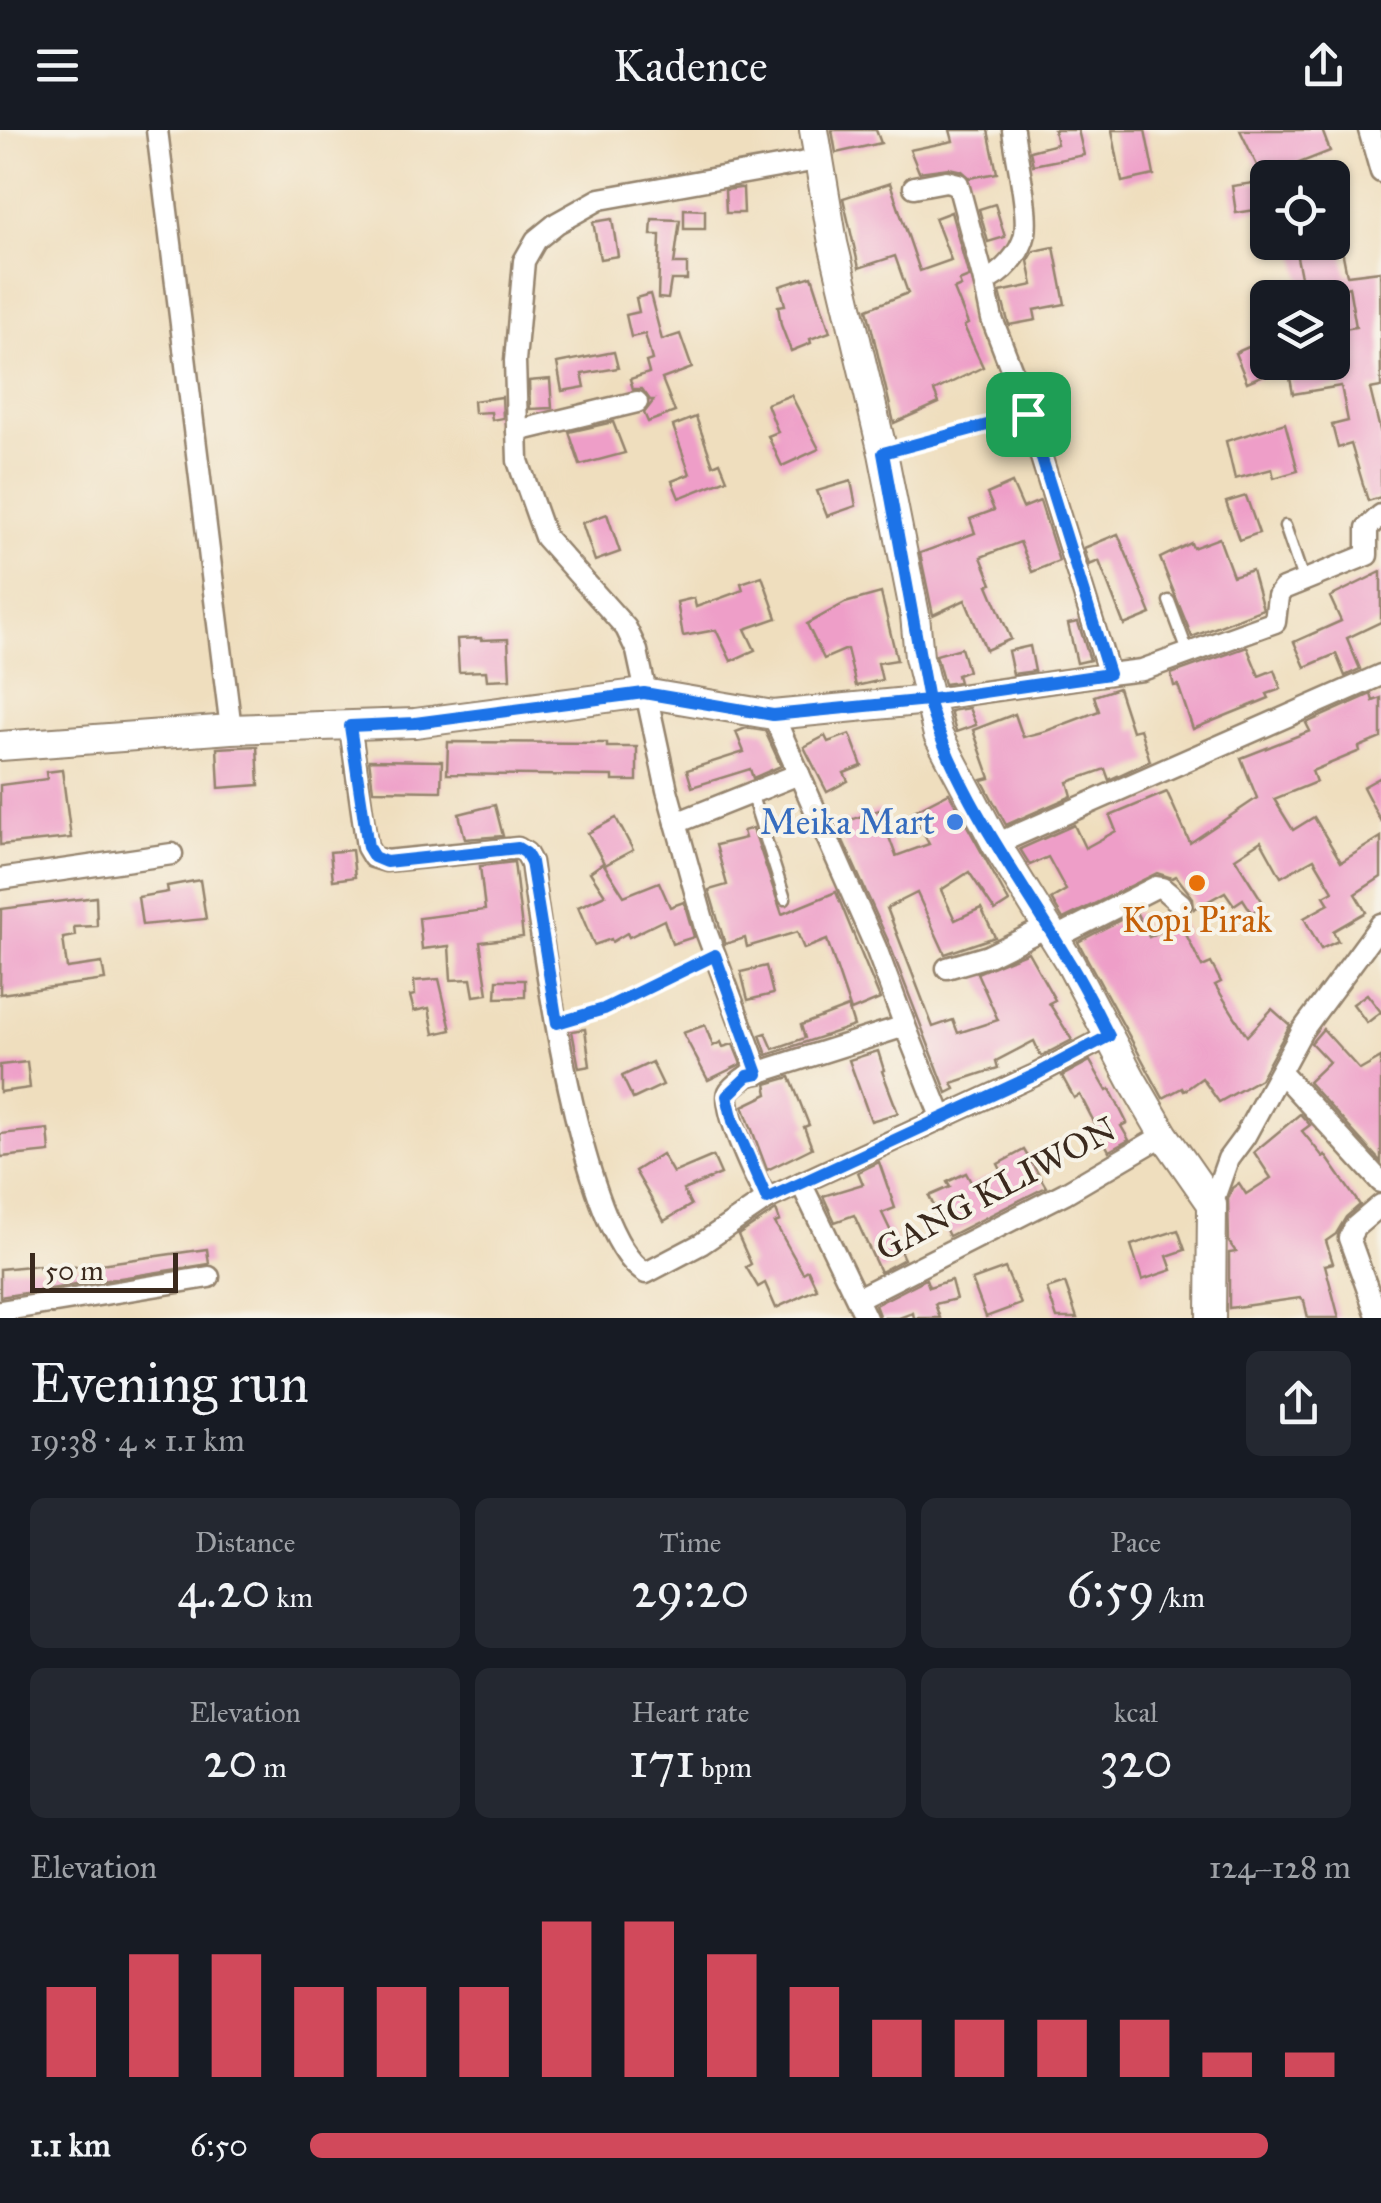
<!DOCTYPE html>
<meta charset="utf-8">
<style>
:root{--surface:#171b24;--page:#242831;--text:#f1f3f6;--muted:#9ea1a6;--accent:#d1495b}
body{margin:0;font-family:"IM FELL Great Primer",serif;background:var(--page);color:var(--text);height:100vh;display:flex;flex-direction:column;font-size:38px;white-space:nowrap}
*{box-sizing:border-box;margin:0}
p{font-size:32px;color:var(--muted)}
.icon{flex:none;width:55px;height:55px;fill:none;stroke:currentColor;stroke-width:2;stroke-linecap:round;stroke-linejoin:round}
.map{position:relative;height:1188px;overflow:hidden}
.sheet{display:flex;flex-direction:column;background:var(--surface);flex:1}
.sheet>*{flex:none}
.fabs{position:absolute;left:1250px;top:30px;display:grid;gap:20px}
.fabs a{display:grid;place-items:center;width:100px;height:100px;border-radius:15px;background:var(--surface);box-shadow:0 2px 8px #0004;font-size:50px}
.scale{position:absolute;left:30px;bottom:25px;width:148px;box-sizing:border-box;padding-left:10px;border:5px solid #3b2a1e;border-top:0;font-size:28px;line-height:35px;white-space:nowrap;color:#3b2a1e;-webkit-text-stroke:8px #f7f3e8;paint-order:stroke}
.pin{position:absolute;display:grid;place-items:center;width:85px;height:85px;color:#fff;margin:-42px;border-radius:20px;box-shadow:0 5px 15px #0006}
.round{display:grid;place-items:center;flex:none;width:105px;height:105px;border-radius:15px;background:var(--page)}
.overview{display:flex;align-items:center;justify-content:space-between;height:170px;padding:0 30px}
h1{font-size:55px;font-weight:600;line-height:75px}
.metrics{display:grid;grid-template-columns:repeat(3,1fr);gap:15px;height:170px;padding:10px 30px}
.metrics div{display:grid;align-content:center;border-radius:15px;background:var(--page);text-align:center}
.metrics b{font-size:50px;font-weight:600}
.metrics small{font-size:28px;font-weight:400}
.metrics p{font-size:28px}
.chart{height:280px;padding:20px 30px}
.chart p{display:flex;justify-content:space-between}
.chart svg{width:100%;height:180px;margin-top:10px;stroke:var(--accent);stroke-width:6}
ul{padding:0 30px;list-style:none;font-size:32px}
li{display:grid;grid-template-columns:160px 120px 1fr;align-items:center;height:75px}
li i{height:25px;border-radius:12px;background:var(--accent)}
header{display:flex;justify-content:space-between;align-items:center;height:130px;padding:0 30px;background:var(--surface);font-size:45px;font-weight:600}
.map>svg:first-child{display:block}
.building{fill:#ee9ec8}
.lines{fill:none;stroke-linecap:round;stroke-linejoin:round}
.lane-casing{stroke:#95846e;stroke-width:15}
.street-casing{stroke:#95846e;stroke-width:25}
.secondary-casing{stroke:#95846e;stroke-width:32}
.lane{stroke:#fff;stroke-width:10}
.street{stroke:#fff;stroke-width:20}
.secondary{stroke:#fff;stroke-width:28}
.route-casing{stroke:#fff;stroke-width:20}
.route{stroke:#1a73e8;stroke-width:12}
.shop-dot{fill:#3f7fe0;stroke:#f7f3e8;stroke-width:4}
.food-dot{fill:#e8710a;stroke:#f7f3e8;stroke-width:4}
.labels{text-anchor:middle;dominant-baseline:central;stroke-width:8;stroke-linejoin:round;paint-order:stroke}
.shop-label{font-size:35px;fill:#366cbe;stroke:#f7f3e8;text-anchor:end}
.food-label{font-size:35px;fill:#c56008;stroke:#f7f3e8}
.street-label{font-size:35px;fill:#3b2a1e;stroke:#f7f3e8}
</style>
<header><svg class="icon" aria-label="menu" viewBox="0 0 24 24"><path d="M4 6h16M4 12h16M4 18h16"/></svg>Kadence<svg class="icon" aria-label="share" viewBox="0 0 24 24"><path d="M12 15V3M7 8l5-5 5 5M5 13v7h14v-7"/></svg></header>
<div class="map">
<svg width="1381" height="1188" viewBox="0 0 1381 1188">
<rect width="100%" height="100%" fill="#f7f3e8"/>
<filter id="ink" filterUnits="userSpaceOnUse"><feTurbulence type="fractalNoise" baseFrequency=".01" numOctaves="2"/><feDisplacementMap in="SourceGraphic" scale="20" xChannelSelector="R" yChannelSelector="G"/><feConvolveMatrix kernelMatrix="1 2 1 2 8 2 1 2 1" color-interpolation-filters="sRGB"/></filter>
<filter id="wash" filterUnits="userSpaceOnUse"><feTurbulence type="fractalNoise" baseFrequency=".0048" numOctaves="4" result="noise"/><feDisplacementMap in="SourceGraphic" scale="40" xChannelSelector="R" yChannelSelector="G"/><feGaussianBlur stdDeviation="2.25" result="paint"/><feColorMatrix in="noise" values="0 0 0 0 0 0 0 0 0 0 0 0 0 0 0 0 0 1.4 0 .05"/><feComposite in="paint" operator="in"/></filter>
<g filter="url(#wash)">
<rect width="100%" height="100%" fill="#efdebe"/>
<g id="blocks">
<g class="building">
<path d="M 832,0 L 876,0 L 881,13 L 836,23 Z"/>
<path d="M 950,0 L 988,0 L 997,43 L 970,48 L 962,41 L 949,38 L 919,42 L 910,20 L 953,11 Z"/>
<path d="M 1054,0 L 1078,0 L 1084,25 L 1033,35 L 1030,21 L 1057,14 Z"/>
<path d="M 1112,0 L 1145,0 L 1154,45 L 1122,52 Z"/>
<path d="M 1240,0 L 1322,0 L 1330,21 L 1294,35 L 1296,48 L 1263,48 Z"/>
<path d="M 1268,51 L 1268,78 L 1236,83 L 1232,56 Z"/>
<path d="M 890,53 L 920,141 L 951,130 L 935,88 L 951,82 L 969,147 L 959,151 L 961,156 L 954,159 L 968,194 L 964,196 L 983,237 L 934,261 L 939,273 L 894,293 L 867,179 L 908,163 L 895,126 L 859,138 L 843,68 Z"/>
<path d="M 740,58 L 743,58 L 744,83 L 726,83 L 725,60 Z"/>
<path d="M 995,74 L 1005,107 L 988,112 L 979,79 Z"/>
<path d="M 684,79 L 705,80 L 705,99 L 684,99 Z"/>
<path d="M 612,89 L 618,126 L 600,129 L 593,92 Z"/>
<path d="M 652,89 L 680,90 L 674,134 L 687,134 L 687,150 L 671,150 L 668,169 L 658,168 L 660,105 L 651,105 Z"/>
<path d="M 1340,110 L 1347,145 L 1380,141 L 1381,257 L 1370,259 L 1381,304 L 1381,367 L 1368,371 L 1351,314 L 1338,318 L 1332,295 L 1348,291 L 1341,256 L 1293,264 L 1287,232 L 1332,232 L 1332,201 L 1356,197 L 1349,157 L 1305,167 L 1294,112 Z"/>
<path d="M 1054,117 L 1065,174 L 1034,180 L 1036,190 L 1009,195 L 1000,162 L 1033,155 L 1028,131 L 1034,121 Z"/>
<path d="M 812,146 L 830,202 L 810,209 L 811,213 L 791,221 L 781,195 L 778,176 L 785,175 L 780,156 Z"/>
<path d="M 650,164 L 662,210 L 680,204 L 692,238 L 662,249 L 675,282 L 648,292 L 644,283 L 654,270 L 650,270 L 642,259 L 633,259 L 630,249 L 649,243 L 646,232 L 652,230 L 645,204 L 631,207 L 626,185 L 639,182 L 636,168 Z"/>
<path d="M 1260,212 L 1273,241 L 1247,252 L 1235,223 Z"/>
<path d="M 614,222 L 618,238 L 582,244 L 585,257 L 562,261 L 557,233 Z"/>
<path d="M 550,249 L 552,278 L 530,279 L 529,251 Z"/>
<path d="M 791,265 L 819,319 L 782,336 L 768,306 L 778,302 L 767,274 Z"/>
<path d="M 502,267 L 503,288 L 492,290 L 491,282 L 474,283 L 473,271 Z"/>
<path d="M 696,287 L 713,335 L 720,332 L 727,349 L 679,368 L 672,351 L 690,344 L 673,296 Z"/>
<path d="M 613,292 L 625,323 L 580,335 L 569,302 Z"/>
<path d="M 1285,293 L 1298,341 L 1274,348 L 1272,339 L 1235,349 L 1226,311 Z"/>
<path d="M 851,351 L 856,376 L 827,386 L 817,361 Z"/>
<path d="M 1012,353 L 1023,378 L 1040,371 L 1059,431 L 1032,442 L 1020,412 L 981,427 L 992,454 L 988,455 L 1011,509 L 986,520 L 965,470 L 933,485 L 920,423 L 975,403 L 970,389 L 994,380 L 987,364 Z"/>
<path d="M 1246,366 L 1259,403 L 1239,410 L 1226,372 Z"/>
<path d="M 607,384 L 620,422 L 595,431 L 582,393 Z"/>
<path d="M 1118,404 L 1151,484 L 1124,495 L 1099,431 L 1089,435 L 1084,418 Z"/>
<path d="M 1219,408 L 1233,446 L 1252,440 L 1263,479 L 1192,507 L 1160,428 L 1191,413 L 1193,418 Z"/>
<path d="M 1381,442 L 1381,492 L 1347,508 L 1360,539 L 1345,546 L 1336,524 L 1305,537 L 1294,512 L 1341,491 L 1330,467 Z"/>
<path d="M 762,446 L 777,488 L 745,499 L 755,520 L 731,531 L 716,500 L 683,506 L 677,472 L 694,468 L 696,477 L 743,460 L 741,453 Z"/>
<path d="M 881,463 L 897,530 L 878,533 L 882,550 L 856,556 L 847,519 L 824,529 L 807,494 L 845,473 Z"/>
<path d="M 1078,492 L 1090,530 L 1077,533 L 1068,494 Z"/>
<path d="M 481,508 L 481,510 L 508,509 L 510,549 L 487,550 L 486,541 L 459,542 L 457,509 Z"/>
<path d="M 1030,516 L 1035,541 L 1013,544 L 1008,521 Z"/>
<path d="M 1247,517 L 1259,546 L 1274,540 L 1281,559 L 1267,564 L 1269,568 L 1193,599 L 1178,555 L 1174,556 L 1171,544 Z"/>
<path d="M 961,518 L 968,541 L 957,545 L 959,552 L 944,554 L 936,525 Z"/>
<path d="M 1118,558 L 1132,601 L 1140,599 L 1150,631 L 1109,650 L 1105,639 L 1068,652 L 1072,666 L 1006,695 L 982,650 L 990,648 L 973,600 L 1015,584 L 1023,607 L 1046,601 L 1099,581 L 1094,566 Z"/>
<path d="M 1371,564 L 1373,571 L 1381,568 L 1381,608 L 1359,617 L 1360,621 L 1312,641 L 1316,652 L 1274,669 L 1293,700 L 1314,687 L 1341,732 L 1381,707 L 1381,747 L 1355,764 L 1366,782 L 1333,801 L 1338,811 L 1321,819 L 1304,788 L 1329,774 L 1324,766 L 1333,761 L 1314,729 L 1281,747 L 1261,711 L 1235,728 L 1264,774 L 1252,783 L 1243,769 L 1234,775 L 1225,762 L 1194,779 L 1193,768 L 1176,746 L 1172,748 L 1157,743 L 1063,789 L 1051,769 L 1066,760 L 1048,727 L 1030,735 L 1020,719 L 1074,695 L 1085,718 L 1116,701 L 1110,686 L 1167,662 L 1190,713 L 1257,668 L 1241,628 L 1310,601 L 1306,593 Z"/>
<path d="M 969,578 L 976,595 L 956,602 L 950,581 Z"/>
<path d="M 746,598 L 765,601 L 781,636 L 753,648 L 750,639 L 692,657 L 687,640 L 744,622 L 736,602 Z"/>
<path d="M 850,604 L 862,636 L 844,643 L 848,651 L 827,662 L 804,617 L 825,606 L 828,612 Z"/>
<path d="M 448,612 L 607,613 L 607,617 L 637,617 L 637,651 L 613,651 L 613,646 L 447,644 Z"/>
<path d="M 257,616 L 259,655 L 219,658 L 217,618 Z"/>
<path d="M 369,630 L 442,631 L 441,661 L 373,660 Z"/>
<path d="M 62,640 L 71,708 L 0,715 L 0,655 L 47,649 L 46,642 Z"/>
<path d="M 1381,647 L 1381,692 L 1363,657 Z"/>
<path d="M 949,663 L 1009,772 L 995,781 L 969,742 L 941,760 L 955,790 L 981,778 L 995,807 L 945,824 L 917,763 L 887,778 L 933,897 L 953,890 L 958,903 L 998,890 L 977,843 L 1028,822 L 1055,870 L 1049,873 L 1072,910 L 1041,926 L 1034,911 L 996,931 L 998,938 L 952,953 L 955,959 L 947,963 L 889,813 L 836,695 L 879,680 L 896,726 L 929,714 L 912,682 Z"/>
<path d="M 495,675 L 503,706 L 465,709 L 459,684 Z"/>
<path d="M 616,688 L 633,720 L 605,735 L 588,703 Z"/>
<path d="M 753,698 L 782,784 L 836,762 L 880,869 L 851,881 L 827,810 L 804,819 L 797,802 L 747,817 L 745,808 L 725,814 L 709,760 L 727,755 L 716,715 L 745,708 L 743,701 Z"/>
<path d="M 352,720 L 355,747 L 333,750 L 330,722 Z"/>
<path d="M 514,732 L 523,807 L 480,812 L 488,864 L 474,866 L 471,849 L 451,850 L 449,816 L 422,819 L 419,788 L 485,780 L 480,736 Z"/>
<path d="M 603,733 L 624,766 L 659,752 L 670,777 L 684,772 L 694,807 L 672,814 L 664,790 L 629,807 L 627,803 L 612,812 L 611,809 L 594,815 L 578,777 L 605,765 L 590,742 Z"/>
<path d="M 200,750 L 206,789 L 142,795 L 138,767 L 168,762 L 167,756 Z"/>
<path d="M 96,767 L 97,796 L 74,797 L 75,806 L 63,808 L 67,838 L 102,833 L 105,850 L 0,864 L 1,779 Z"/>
<path d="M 1136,782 L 1149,807 L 1180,792 L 1202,837 L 1211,833 L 1221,852 L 1215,855 L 1247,906 L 1272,879 L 1290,895 L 1260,949 L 1219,972 L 1202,948 L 1184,961 L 1182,958 L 1163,968 L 1078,812 Z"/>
<path d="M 766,836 L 773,864 L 748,870 L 741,842 Z"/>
<path d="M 439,849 L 451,900 L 434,904 L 429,878 L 414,881 L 410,866 L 415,865 L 414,851 Z"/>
<path d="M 497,850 L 525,850 L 525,867 L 496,868 Z"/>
<path d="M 1367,864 L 1381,882 L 1367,893 L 1353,874 Z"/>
<path d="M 848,877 L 854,896 L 767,925 L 760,905 L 766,903 L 773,919 L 805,908 L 801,895 Z"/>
<path d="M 705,895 L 713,916 L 721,912 L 723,917 L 733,914 L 741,934 L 708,950 L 683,903 Z"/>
<path d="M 585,899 L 590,936 L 579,938 L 572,901 Z"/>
<path d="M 1323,899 L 1360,940 L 1381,928 L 1381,1032 L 1308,952 L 1329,932 L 1311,913 Z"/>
<path d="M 878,921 L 884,940 L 882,941 L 898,983 L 871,991 L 849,930 Z"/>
<path d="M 1090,931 L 1107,961 L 1110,959 L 1127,993 L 1121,996 L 1129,1010 L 1109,1021 L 1080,965 L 1074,968 L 1062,946 Z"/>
<path d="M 27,932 L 30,958 L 0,962 L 0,935 Z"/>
<path d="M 652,932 L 663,955 L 633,969 L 622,946 Z"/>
<path d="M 790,947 L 809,995 L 804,997 L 812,1018 L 767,1040 L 743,976 L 768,964 L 766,954 Z"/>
<path d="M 1300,984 L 1310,995 L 1302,1001 L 1323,1027 L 1325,1025 L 1360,1075 L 1346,1087 L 1336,1104 L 1326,1111 L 1333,1133 L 1325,1135 L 1339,1188 L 1308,1188 L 1304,1171 L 1300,1168 L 1229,1178 L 1229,1123 L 1236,1122 L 1229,1112 L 1228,1069 L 1232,1058 L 1239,1053 L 1246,1064 L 1271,1048 L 1254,1022 Z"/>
<path d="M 48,999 L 50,1022 L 1,1027 L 0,1004 Z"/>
<path d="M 1024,1020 L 1046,1057 L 949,1106 L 929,1066 L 950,1057 L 947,1052 L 966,1043 L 972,1054 L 1002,1042 L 998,1034 Z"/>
<path d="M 662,1024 L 673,1043 L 713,1026 L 721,1044 L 683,1060 L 691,1075 L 664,1091 L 635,1041 Z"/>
<path d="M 879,1032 L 895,1078 L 882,1083 L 904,1129 L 880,1142 L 854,1085 L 835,1092 L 823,1066 L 863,1054 L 858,1042 Z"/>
<path d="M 776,1080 L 780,1091 L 775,1093 L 803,1143 L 808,1140 L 817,1159 L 776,1178 L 765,1153 L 758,1157 L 746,1137 L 751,1134 L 738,1105 Z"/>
<path d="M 1178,1100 L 1185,1120 L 1167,1126 L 1172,1140 L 1142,1150 L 1131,1115 Z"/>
<path d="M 207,1119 L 209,1134 L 0,1167 L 0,1139 L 39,1135 L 40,1139 L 86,1136 Z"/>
<path d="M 1005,1138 L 1021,1174 L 986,1187 L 972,1150 Z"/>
<path d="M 926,1149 L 929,1157 L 951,1150 L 956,1169 L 935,1174 L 940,1188 L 914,1188 L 913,1183 L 899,1188 L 880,1188 L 875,1175 Z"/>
<path d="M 1065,1153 L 1077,1188 L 1057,1188 L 1047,1159 Z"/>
</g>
</g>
</g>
<g filter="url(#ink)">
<use href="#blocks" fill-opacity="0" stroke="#95846e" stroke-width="2.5"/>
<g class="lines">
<g class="lane-casing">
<g id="lane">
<path d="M 884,323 L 1028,284"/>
<path d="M 1285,396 L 1303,449"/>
<path d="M 1169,471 L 1188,522"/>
<path d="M 751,663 L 785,769"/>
<path d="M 557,893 L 604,879 L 715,825"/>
</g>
</g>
<g class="street-casing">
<g id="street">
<path d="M 157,0 L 231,599"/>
<path d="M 1013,0 C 1016,26 1029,79 1025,104 C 1021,123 1002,145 984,151 L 992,189 L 1024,272 L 1109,544 L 1142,540 L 1275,492 L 1278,466 L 1283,459 L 1367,425 L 1367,398 L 1381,385"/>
<path d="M 1369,0 L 1381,42"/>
<path d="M 914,57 L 946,51 L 958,54 L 984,151"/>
<path d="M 517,301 L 637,272"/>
<path d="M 928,570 L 1109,544"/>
<path d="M 350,596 L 367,717 L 373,727 L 386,731 L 518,718 L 526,723 L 531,732 C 541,807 581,1110 646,1143 L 701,1114 L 767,1069 C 757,1053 721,977 729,962 C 732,956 742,950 747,946 L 905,896 L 876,818 L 773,585"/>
<path d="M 676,693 L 799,644"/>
<path d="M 996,714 L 1381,545"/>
<path d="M 0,749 L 172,724"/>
<path d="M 1055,808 L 1156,757 L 1162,758 L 1181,774"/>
<path d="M 947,838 L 988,826 L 1047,797"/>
<path d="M 905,896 L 942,989"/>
<path d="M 759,943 L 706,801 L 667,660 L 637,521 L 626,498 L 545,407 L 518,331 L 515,231 L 524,131 L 536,110 L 557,93 L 600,69 L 817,30"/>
<path d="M 1281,943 L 1381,1052"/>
<path d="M 801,1053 L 1035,945 L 1109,906"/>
<path d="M 767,1069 L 801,1053 L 866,1188"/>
<path d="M 1212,1074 L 1228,1029 L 1245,1006 L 1302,901 L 1381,794"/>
<path d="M 858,1168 L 1065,1063 L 1164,1005"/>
<path d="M 0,1181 L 209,1147"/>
<path d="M 1378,1188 L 1349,1108 L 1355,1097 L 1381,1075"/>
</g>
</g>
<g class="secondary-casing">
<g id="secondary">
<path d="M 814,0 L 833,113 L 883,323 L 915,485 L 919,527 L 938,605 L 996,714 L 1070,833 L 1132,950 L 1164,1005 L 1212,1074 L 1211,1188"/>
<path d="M 0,616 L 231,599 L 415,593 L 644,563 L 773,585 L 928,570"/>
</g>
</g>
<use href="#lane" class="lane"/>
<use href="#street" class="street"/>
<use href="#secondary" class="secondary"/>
</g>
</g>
<g class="lines" filter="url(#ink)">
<g class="route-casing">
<path id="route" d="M 1028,284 L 883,323 L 928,570 L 773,585 L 644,563 L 415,593 L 350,596 L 368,717 L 374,727 L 386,732 L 518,718 L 526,723 L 531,732 L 557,893 L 604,879 L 715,825 L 758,944 L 748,946 L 727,966 L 733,991 L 767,1069 L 1035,945 L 1109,906 C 1096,881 1084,856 1069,832 C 1019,746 956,666 928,570 L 1109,544 L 1028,284"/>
</g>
<use href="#route" class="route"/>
</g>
<circle class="shop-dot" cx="955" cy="692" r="10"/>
<circle class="food-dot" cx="1197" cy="753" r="10"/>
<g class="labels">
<g class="shop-label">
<text x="935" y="692">Meika Mart</text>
</g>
<g class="food-label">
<text x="1197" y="790">Kopi Pirak</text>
</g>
<g class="street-label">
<text transform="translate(996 1059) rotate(-28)">GANG KLIWON</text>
</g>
</g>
</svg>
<div class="fabs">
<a><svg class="icon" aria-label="locate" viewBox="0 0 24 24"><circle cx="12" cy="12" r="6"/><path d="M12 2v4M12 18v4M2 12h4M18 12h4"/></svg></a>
<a><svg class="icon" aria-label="layers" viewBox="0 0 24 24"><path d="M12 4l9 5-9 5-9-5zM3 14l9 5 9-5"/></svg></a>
</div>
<div class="scale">50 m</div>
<div class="pin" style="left:1028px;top:284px;background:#1e9e55"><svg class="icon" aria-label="arrive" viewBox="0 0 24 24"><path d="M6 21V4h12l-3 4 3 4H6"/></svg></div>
</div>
<section class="sheet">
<div class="overview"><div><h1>Evening run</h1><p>19:38 · 4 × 1.1 km</p></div><a class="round"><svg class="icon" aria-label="share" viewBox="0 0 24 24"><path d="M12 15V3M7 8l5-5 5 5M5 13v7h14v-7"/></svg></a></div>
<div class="metrics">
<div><p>Distance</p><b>4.20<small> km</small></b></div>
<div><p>Time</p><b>29:20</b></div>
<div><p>Pace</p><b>6:59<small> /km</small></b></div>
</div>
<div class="metrics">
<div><p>Elevation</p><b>20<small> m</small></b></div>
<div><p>Heart rate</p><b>171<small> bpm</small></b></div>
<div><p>kcal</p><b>320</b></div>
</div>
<div class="chart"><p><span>Elevation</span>124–128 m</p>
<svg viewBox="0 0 160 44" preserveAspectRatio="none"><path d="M5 44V22M15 44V14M25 44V14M35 44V22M45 44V22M55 44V22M65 44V6M75 44V6M85 44V14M95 44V22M105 44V30M115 44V30M125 44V30M135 44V30M145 44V38M155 44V38"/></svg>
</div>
<ul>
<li><b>1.1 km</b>6:50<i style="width:92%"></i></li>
</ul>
</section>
